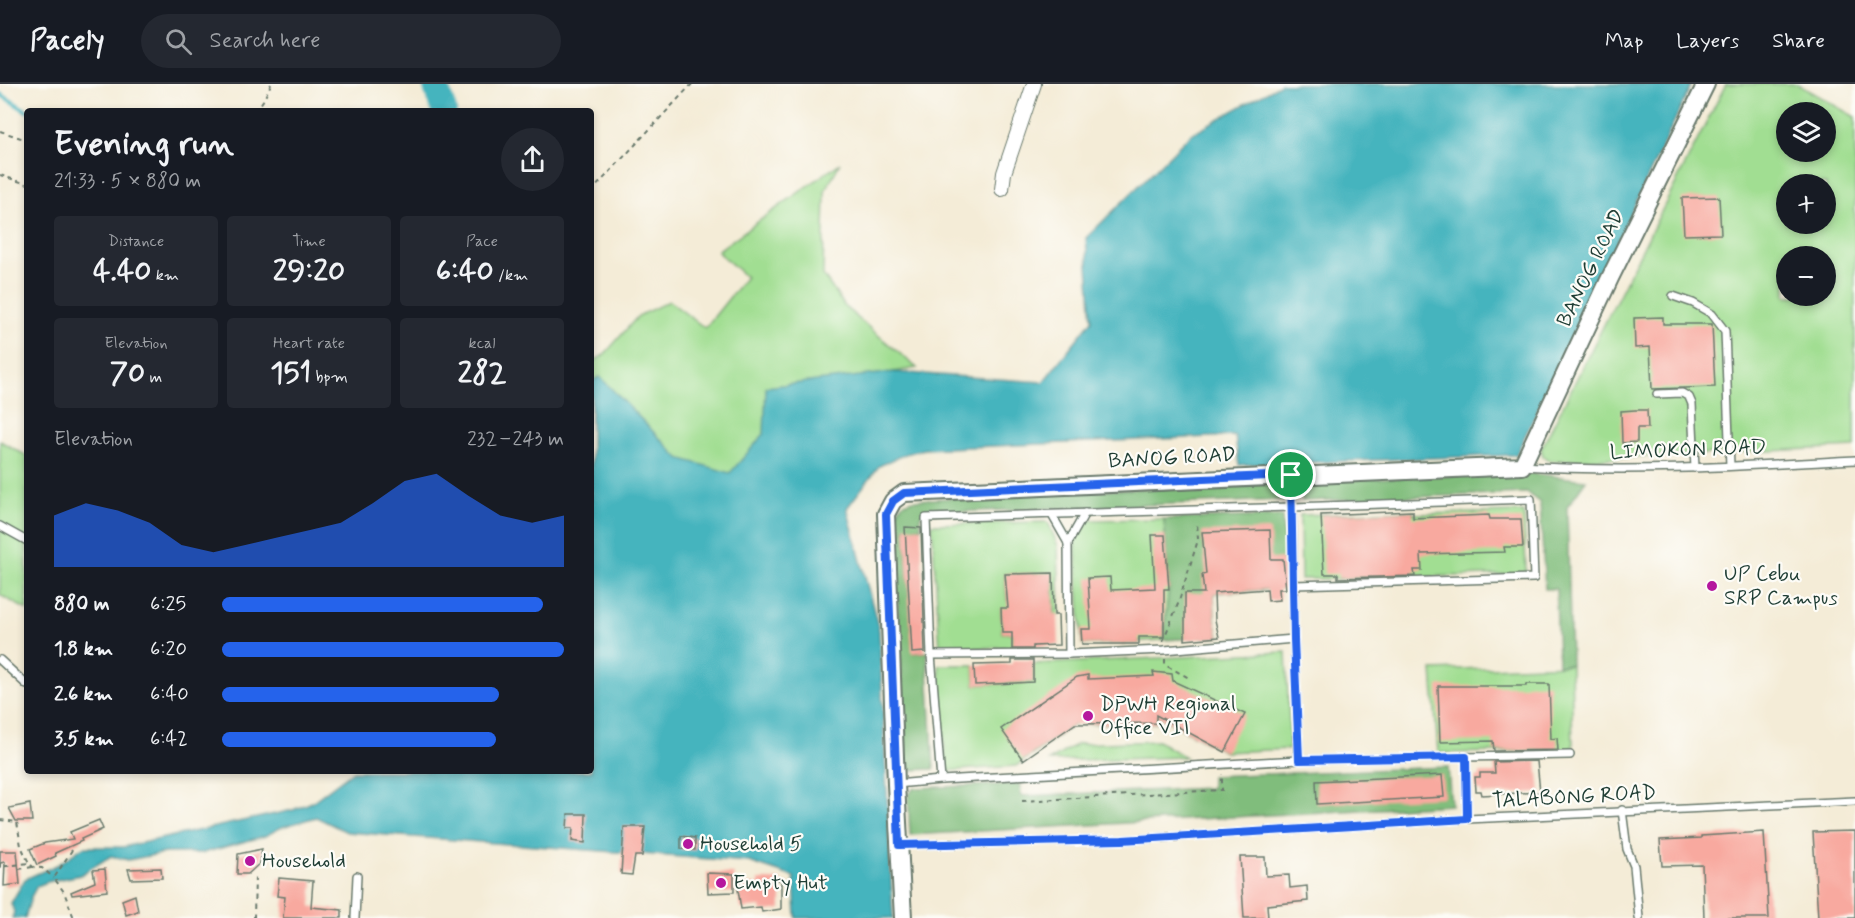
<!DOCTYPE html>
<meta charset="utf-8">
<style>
:root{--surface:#171b24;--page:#242831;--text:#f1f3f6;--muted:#9ea1a6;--line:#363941;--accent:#2563eb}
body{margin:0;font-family:Mynerve,sans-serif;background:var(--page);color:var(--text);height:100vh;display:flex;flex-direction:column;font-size:22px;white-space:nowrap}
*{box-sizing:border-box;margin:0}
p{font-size:20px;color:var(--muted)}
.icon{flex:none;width:33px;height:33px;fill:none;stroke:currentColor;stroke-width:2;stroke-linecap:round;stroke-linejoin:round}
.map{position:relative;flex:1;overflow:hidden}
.panel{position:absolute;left:24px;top:24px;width:570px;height:666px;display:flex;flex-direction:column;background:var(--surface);border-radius:6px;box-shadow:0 3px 9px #0003}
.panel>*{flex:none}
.buttons{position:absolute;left:1776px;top:18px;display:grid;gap:12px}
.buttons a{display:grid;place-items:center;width:60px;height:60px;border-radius:50%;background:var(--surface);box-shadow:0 3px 9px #0003;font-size:30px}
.pin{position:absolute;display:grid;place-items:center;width:51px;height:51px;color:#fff;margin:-26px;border:3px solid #fff;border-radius:50%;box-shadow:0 2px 6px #0007}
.round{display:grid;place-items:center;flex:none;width:63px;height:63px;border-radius:32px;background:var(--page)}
.overview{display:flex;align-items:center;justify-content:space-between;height:102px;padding:0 30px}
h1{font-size:33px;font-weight:700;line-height:45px}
.metrics{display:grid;grid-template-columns:repeat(3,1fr);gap:9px;height:102px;padding:6px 30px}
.metrics div{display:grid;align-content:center;border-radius:6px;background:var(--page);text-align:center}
.metrics b{font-size:30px;font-weight:700}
.metrics small{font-size:16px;font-weight:400}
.metrics p{font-size:16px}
.chart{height:168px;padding:12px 30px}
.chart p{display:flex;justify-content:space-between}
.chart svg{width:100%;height:108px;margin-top:6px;fill:var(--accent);opacity:.7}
ul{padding:0 30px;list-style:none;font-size:20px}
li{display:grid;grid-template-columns:96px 72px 1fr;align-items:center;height:45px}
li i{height:15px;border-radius:8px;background:var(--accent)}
header{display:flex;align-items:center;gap:36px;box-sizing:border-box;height:84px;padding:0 30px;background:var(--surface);border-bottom:2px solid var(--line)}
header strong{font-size:28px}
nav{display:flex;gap:33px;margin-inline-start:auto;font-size:21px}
.search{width:420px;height:54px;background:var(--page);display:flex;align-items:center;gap:15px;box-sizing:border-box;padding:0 21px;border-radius:33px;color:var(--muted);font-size:22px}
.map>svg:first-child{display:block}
.green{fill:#a1de92;stroke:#608e63;stroke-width:1.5;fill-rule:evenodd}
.forest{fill:#80bd7c;stroke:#507d58;stroke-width:1.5}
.water{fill:#44b4be;stroke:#327879;stroke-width:1.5}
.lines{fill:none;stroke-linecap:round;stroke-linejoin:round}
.stream{stroke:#44b4be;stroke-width:4.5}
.river{stroke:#44b4be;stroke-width:26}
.building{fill:#f8a99f}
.service-casing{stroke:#6a7a6d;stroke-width:10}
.minor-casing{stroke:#6a7a6d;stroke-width:16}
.tertiary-casing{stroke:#6a7a6d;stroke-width:20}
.path{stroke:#6a7a6d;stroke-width:2;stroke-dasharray:4.5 4.5;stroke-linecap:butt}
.service{stroke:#fff;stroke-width:7}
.minor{stroke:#fff;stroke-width:14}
.tertiary{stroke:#fff;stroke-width:16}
.route-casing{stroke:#fff;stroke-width:12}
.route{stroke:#2563eb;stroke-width:8}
.poi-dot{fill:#b5179e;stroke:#fdfcf7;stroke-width:2}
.labels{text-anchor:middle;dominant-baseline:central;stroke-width:4.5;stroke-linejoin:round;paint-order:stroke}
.street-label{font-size:21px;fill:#1f3d34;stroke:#fdfcf7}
.poi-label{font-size:21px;fill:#1f3d34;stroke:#fdfcf7;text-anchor:start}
</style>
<header>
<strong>Pacely</strong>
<div class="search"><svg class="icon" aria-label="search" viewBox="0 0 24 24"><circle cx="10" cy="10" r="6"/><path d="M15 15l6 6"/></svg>Search here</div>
<nav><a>Map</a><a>Layers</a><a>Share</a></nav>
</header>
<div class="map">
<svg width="1855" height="834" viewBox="0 0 1855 834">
<rect width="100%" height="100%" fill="#fdfcf7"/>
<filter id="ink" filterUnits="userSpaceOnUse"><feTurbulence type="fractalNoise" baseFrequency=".0167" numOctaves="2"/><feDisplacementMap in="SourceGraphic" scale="12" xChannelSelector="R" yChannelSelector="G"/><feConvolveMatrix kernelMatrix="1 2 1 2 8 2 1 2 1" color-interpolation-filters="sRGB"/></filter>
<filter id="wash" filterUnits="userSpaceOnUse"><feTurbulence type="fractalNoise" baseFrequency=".008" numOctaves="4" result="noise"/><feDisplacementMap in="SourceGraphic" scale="24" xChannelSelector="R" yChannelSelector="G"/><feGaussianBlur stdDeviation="1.35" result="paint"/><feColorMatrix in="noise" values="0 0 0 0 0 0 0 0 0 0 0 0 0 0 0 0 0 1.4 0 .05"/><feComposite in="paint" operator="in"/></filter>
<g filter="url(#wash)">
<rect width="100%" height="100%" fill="#f4ecd7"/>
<g class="green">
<path d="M 1726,0 L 1797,0 L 1855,33 L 1855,363 L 1550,377 L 1543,372 L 1541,365 ZM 1786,28 L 1826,28 L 1826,68 L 1786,68 ZM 1786,100 L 1826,100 L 1826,140 L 1786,140 ZM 1786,172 L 1826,172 L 1826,212 L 1786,212 Z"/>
<path d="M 840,79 L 825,107 L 823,191 L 846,224 L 917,284 L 783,307 L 753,389 L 591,484 L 591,279 L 604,271 L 638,232 L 669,217 L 705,244 L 746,193 L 717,167 Z"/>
<path d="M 0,357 L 27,372 L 27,526 L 0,511 Z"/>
<path d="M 1413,427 L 1414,430 L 1524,428 L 1526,490 L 1338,495 L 1301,495 L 1300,431 Z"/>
<path d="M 1164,435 L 1169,505 L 1163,556 L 1139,557 L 1139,560 L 1082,560 L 1075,455 L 1085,436 Z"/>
<path d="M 1048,438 L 1058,462 L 1060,531 L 1055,531 L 1053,489 L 1005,490 L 1007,516 L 1010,524 L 1001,525 L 1002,549 L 1012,549 L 1012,563 L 940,565 L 932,440 Z"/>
<path d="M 1286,568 L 1290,665 L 1225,668 L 1156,631 L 1156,639 L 1084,640 L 1084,634 L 1016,682 L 946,687 L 939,581 L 974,581 L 975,601 L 1033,598 L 1033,580 Z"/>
<path d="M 1571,581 L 1573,667 L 1438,669 L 1432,586 Z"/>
<path d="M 1158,657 L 1185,673 L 1049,677 L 1077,660 Z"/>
</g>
<g class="forest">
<path d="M 1528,389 L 1586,396 L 1567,423 L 1571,581 L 1558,581 L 1556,505 L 1545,505 L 1540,419 L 1527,409 L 1302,417 L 1302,397 Z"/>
<path d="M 1283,398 L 1284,416 L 924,429 L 920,432 L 921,444 L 905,444 L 913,569 L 927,568 L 934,685 L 907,686 L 893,434 L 902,420 L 912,416 Z"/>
<path d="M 1282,432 L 1287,504 L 1214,509 L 1215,536 L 1219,553 L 1163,556 L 1169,505 L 1164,435 Z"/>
<path d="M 1448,683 L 1451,721 L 910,751 L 908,710 L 915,704 L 1020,700 L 1021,712 L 1211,704 L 1211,692 Z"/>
</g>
<path class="water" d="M 1281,0 L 1692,0 L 1516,371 L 1239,381 L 1235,352 L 924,365 L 905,370 L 879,382 L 847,424 L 879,546 L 893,834 L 796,834 L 794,793 L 749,778 L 347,748 L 316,733 L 282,743 L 265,752 L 203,769 L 165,769 L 128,776 L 111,772 L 80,791 L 47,798 L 37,802 L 31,813 L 25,834 L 12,834 L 14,828 L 11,819 L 25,795 L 59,780 L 83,763 L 123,763 L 293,726 L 312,718 L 353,687 L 591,687 L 591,297 L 600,293 L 679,374 L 730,389 L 764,350 L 766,303 L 894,288 L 1043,298 L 1092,236 L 1086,154 L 1191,50 Z"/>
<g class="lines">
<path class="stream" d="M 0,10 L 27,27"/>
<path class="river" d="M 435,0 L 444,27"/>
</g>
<g id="blocks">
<g class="building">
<path d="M 1719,113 L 1721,150 L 1684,151 L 1682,114 Z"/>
<path d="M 1663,233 L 1663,240 L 1712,240 L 1715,303 L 1652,305 L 1650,263 L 1635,264 L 1634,234 Z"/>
<path d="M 1635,326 L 1647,326 L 1648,344 L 1637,344 L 1637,358 L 1622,359 L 1621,327 Z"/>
<path d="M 1413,427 L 1413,434 L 1489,431 L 1490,435 L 1521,435 L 1523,463 L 1504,463 L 1505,468 L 1421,470 L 1422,486 L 1414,486 L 1415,492 L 1338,494 L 1338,490 L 1324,490 L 1321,431 Z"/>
<path d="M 905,443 L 921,444 L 925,568 L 912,569 Z"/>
<path d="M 1270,446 L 1271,475 L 1283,475 L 1286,505 L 1279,505 L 1280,516 L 1268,517 L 1267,505 L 1214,509 L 1215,536 L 1219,553 L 1185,556 L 1185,509 L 1204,509 L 1202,491 L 1206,490 L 1202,448 Z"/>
<path d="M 1152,451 L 1165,451 L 1169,505 L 1164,505 L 1164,553 L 1139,553 L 1139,560 L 1082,560 L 1081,545 L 1091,545 L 1088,494 L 1110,493 L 1111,506 L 1155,504 Z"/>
<path d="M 1053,489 L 1054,531 L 1058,531 L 1059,561 L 1033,562 L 1033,565 L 1012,565 L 1012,549 L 1002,549 L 1001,524 L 1008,524 L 1005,490 Z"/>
<path d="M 1012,576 L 1033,576 L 1033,598 L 975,601 L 974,581 L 1012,580 Z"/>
<path d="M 1153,588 L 1172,590 L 1173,597 L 1245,630 L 1225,668 L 1156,631 L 1156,639 L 1075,640 L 1023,676 L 1001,645 L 1077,593 L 1088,591 L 1088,595 L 1154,592 Z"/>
<path d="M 1526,600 L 1549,600 L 1551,655 L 1557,654 L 1558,666 L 1494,667 L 1493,657 L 1440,658 L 1438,602 L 1526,602 Z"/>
<path d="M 1537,677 L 1540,708 L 1482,711 L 1481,707 L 1476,707 L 1475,693 L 1480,693 L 1480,689 L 1495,689 L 1494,678 Z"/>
<path d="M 1442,691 L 1444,713 L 1317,720 L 1316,697 Z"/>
<path d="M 30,720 L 32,737 L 16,737 L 9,724 Z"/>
<path d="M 568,730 L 586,730 L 585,759 L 572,757 L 573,744 L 567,744 Z"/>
<path d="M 99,736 L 103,745 L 81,755 L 82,757 L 55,769 L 56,772 L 37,781 L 30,765 L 45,759 L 73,755 L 70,748 Z"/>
<path d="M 624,743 L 645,743 L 642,772 L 635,772 L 632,791 L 621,790 Z"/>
<path d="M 1855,747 L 1855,834 L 1818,834 L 1813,748 Z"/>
<path d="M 1764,748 L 1769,834 L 1704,834 L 1702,781 L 1662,782 L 1660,756 L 1701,754 L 1701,752 Z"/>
<path d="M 681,752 L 695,754 L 695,766 L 681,765 Z"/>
<path d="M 262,765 L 260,779 L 248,790 L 237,790 L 238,770 Z"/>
<path d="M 0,767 L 17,767 L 20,800 L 4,802 L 5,778 L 0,779 Z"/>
<path d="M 1240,773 L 1265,773 L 1266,792 L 1289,791 L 1290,804 L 1307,802 L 1308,817 L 1267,821 L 1268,834 L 1244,834 Z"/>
<path d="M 161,784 L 162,794 L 131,795 L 128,785 Z"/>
<path d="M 105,785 L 107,807 L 72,811 L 71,808 L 95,798 L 93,786 Z"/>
<path d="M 707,789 L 734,790 L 734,808 L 708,809 Z"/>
<path d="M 279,794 L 313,797 L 311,823 L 342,826 L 342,834 L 283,834 L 285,813 L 277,812 Z"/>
<path d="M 759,796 L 781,796 L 781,825 L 762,828 L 761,823 L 741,825 L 737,799 L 759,801 Z"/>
<path d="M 135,811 L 138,827 L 126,831 L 122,816 Z"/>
</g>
</g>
</g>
<g filter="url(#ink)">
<use href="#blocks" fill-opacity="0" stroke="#6a7a6d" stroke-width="1.5"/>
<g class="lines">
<g class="service-casing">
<g id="service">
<path d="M 1673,212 L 1693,219 L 1712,230 L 1725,247 L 1730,382"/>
<path d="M 1657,310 L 1682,309 L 1689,313 L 1692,320 L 1695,384"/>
<path d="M 1522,382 C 1633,389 1744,382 1855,376"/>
<path d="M 1291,391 L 1292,423 L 1531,415 L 1534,494 L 1294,501"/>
<path d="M 1052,431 L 1068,459 L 1069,570"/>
<path d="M 0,442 L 27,457"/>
<path d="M 1068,459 L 1085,429"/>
<path d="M 931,571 L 1069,570 L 1164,566 L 1294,555"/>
<path d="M 0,576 L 27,601"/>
<path d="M 1466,673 L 1467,735"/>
<path d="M 941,696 L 931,571 L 926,434 L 1292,423 L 1294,555 L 1299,676"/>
<path d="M 896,700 L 941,696 L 1299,676 L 1570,671"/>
<path d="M 1622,726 L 1627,765 L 1634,782 L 1639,834"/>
<path d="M 899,761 L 1122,756 L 1467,735 L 1855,717"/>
<path d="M 355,834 L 357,792"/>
</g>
</g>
<g class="minor-casing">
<path id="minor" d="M 1002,105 L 1004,89 L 1034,0"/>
</g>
<g class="tertiary-casing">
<path id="tertiary" d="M 903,834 L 896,700 L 886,430 L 893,417 L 904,409 L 1522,382 L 1610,194 L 1706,0"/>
</g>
<g class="path">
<path d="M 256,27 L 264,15 L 271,0"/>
<path d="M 0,47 L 27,56"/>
<path d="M 0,91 L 27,100"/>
<path d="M 591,108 L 692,0"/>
<path d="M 1163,557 L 1178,520 L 1198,456 L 1197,437"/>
<path d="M 1165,575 L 1165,581 L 1191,595"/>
<path d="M 1022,717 L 1222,706 L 1222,690"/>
<path d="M 0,736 L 17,738 L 21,762 L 29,779 L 33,783 L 42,784 L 54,794"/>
<path d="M 72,766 L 54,794 L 64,808 L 74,834"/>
<path d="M 0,779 L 0,783 L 29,779"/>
<path d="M 19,785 L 33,783"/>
<path d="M 254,834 L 255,792"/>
</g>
<use href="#service" class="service"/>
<use href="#minor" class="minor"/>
<use href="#tertiary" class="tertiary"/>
</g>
</g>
<g class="lines" filter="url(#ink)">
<g class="route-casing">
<path id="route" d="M 1291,391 L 1294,555 L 1299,676 L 1466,673 L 1467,735 L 1122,756 L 899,761 L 886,430 L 893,417 L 904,409 Z"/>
</g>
<use href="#route" class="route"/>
</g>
<g class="poi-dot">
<circle cx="1712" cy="502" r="6"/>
<circle cx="1088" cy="632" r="6"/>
<circle cx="688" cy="760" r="6"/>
<circle cx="250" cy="777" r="6"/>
<circle cx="721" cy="799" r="6"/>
</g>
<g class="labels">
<g class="street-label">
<text transform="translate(1591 184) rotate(-64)">BANOG ROAD</text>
<text transform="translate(1688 366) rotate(-2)">LIMOKON ROAD</text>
<text transform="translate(1172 374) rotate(-3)">BANOG ROAD</text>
<text transform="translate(1574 713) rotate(-3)">TALABONG ROAD</text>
</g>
<g class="poi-label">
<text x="1724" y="490">UP Cebu<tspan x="1724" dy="24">SRP Campus</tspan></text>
<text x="1100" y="620">DPWH Regional<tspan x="1100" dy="24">Office VII</tspan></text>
<text x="700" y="760">Household 5</text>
<text x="262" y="777">Household</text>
<text x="733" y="799">Empty Hut</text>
</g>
</g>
</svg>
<div class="buttons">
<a><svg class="icon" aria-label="layers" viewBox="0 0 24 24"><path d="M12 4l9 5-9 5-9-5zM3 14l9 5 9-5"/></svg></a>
<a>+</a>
<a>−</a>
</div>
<div class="pin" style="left:1291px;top:391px;background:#1e9e55"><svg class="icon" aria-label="arrive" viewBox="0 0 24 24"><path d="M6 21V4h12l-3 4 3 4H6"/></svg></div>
<section class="panel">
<div class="overview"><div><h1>Evening run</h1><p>21:33 · 5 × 880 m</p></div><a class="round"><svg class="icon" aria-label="share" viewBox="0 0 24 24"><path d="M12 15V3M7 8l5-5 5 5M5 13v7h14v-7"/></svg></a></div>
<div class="metrics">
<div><p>Distance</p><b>4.40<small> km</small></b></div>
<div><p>Time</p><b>29:20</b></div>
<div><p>Pace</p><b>6:40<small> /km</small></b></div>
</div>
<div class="metrics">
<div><p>Elevation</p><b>70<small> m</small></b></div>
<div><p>Heart rate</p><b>151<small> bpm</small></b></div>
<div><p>kcal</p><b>282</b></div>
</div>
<div class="chart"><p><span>Elevation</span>232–243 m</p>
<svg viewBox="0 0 160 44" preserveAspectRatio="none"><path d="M0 44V23L10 18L20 21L30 26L40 35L50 38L60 35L70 32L80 29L90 26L100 18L110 9L120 6L130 15L140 23L150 26L160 23V44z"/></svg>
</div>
<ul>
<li><b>880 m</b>6:25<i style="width:94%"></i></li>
<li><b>1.8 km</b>6:20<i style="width:100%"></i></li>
<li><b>2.6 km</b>6:40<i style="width:81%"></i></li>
<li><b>3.5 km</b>6:42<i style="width:80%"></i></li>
</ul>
</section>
</div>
